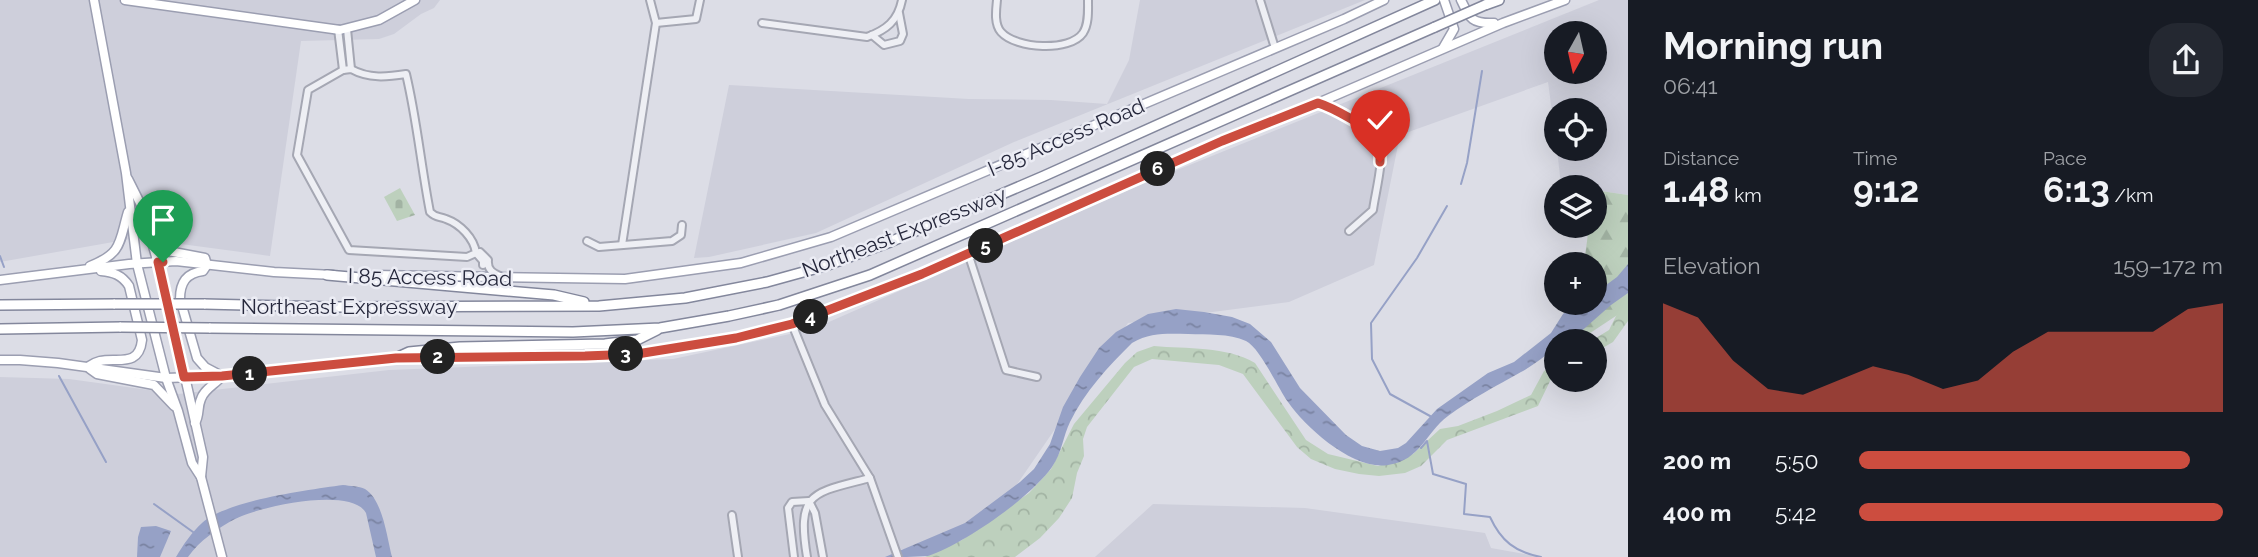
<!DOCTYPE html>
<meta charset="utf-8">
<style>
:root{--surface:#171b24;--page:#242831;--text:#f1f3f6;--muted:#9ea1a6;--accent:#cc4d3f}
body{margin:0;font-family:Raleway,sans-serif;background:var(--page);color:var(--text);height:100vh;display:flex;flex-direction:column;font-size:26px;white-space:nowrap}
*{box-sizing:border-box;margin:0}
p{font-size:23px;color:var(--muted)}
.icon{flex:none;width:38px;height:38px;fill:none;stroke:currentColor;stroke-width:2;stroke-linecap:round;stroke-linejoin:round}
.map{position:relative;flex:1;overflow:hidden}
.drawer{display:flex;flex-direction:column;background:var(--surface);width:630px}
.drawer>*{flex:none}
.needle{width:46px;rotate:188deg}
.tools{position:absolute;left:1544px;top:21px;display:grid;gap:14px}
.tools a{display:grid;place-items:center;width:63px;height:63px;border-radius:50%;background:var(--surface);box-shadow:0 7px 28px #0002;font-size:35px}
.pin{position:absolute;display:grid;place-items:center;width:60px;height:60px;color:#fff;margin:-72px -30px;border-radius:50% 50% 50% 0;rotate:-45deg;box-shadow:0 0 7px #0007}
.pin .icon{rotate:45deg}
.km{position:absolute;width:35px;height:35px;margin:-18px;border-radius:50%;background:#222;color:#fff;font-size:19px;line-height:35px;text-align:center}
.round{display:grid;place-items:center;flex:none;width:74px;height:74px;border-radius:28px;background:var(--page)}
.headline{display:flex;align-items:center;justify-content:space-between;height:119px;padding:0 35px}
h1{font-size:38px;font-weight:700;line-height:52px}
.stats{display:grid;grid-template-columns:repeat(3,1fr);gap:10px;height:119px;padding:7px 35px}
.stats div{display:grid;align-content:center}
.stats b{font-size:35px;font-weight:700}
.stats small{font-size:19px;font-weight:400}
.stats p{font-size:19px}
.chart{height:196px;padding:14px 35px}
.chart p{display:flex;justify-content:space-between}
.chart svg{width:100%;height:126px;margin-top:7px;fill:var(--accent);opacity:.7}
ul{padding:0 35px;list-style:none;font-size:23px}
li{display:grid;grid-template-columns:112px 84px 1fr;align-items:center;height:52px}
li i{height:18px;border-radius:9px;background:var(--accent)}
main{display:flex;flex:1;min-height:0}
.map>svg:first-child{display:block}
.built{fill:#cecfdb;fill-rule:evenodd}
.forest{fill:url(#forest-firs)}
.cemetery{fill:url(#cemetery-stones)}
.park{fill:url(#park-crowns)}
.water{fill:url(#water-ripples)}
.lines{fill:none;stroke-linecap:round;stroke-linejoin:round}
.stream{stroke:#96a1c6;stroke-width:2}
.minor-casing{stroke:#a5a7b3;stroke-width:10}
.major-casing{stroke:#9b9eb1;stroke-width:11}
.highway-casing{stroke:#83879c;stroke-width:12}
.minor{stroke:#eeeff4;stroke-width:6}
.major{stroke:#fff;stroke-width:8}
.highway{stroke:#fff;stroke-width:9}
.highway-bridge-casing{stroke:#83879c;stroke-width:12;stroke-linecap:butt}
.highway-bridge{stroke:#fff;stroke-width:9}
.route-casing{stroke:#fff;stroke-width:14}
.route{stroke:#cc4d3f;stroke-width:9}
.labels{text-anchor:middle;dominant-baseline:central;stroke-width:5;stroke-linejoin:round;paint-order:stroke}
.street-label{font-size:21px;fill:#26283c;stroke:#ebecf4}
</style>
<main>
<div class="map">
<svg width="1628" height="557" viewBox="0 0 1628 557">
<defs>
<pattern id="forest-firs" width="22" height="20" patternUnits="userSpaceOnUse" patternTransform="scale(1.75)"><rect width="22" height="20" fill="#bdd0bd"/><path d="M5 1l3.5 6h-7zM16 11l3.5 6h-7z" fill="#a2b3a3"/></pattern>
<pattern id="cemetery-stones" width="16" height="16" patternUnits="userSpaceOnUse" patternTransform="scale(1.75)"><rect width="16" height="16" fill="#bdd0bd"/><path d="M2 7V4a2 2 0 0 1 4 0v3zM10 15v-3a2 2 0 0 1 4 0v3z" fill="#a2b3a3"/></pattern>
<pattern id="park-crowns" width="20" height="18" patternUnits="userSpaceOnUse" patternTransform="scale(1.75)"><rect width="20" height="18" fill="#bdd0bd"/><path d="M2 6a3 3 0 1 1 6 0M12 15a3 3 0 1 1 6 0" fill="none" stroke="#a2b3a3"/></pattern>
<pattern id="water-ripples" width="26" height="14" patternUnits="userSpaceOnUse" patternTransform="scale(1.75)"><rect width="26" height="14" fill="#96a1c6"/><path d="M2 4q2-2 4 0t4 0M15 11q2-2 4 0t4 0" fill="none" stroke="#7a83a2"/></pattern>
</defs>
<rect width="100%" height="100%" fill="#dcdde6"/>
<g class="built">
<path d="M 0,0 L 440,0 L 434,8 L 421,14 L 394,34 L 379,39 L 301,41 L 270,256 L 136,238 L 0,262 Z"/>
<path d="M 1140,0 L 1365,0 L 1014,142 L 816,233 L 709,257 L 694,258 L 729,85 L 969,99 L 1051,100 L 1107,104 L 1129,60 Z"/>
<path d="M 1599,0 L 1628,0 L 1628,195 L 1594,190 L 1594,187 L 1561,185 L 1557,149 L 1594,149 L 1594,110 L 1556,110 L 1556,142 L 1548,82 L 1400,135 L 1374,265 L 1289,302 L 1128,323 L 989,525 L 897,551 L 897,557 L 0,557 L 0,377 L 69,379 L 178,394 L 389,370 L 673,359 L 813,329 L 1140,185 ZM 1556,33 L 1594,33 L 1594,72 L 1556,72 Z"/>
<path d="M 1153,504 L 1305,508 L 1485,533 L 1491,548 L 1541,557 L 1095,557 Z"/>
</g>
<path class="forest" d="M 1594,190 L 1628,195 L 1628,308 L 1578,341 L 1574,341 L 1579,303 L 1594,303 L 1594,264 L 1584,264 L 1589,226 L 1594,226 Z"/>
<path class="cemetery" d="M 400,188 L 415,215 L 397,221 L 384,197 Z"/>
<g class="park">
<path d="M 1628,302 L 1628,321 L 1613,342 L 1594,353 L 1594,341 L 1591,341 L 1609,330 L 1619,310 Z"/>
<path d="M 1154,346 C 1186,349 1227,346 1255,363 L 1306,440 L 1328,454 L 1378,466 L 1413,454 L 1440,429 L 1458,426 L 1497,411 L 1531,395 L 1544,371 L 1556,364 L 1556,376 L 1551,379 L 1538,406 L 1447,440 L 1421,466 L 1405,473 L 1379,476 L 1359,474 L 1335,469 L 1311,459 L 1297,447 L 1243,374 L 1219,365 L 1152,359 L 1134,367 L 1087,427 L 1083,439 L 1084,456 L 1077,473 L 1072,498 L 1059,518 L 1040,538 L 1015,557 L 925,557 L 962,540 L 1029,493 L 1051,469 L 1074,424 L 1125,363 L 1137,352 Z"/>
</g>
<g class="water">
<path d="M 1628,264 L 1628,293 L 1611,305 L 1577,335 L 1567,341 L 1556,341 L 1556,348 C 1544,356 1533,366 1521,372 C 1496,386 1471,399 1448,416 C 1425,433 1421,460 1388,465 C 1354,471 1306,428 1288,402 C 1278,388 1260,348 1246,341 C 1229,333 1207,335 1188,334 C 1168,334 1151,332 1132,343 C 1108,367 1085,391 1070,422 C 1063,436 1062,453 1052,467 C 1030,498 964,544 928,556 C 915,557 898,557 885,557 L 965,523 L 1020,482 L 1034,469 L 1050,444 L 1063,407 L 1080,377 L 1099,348 L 1116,332 L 1148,314 L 1176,309 L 1204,312 L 1232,317 L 1250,324 L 1271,342 L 1300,388 L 1346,435 L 1362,446 L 1380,451 L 1398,448 L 1406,443 L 1437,409 L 1488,373 L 1514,362 L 1551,333 L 1563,314 L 1576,303 L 1594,303 L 1594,294 L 1617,277 Z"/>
<path d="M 343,485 C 350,486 359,486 365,489 C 383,500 387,538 392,557 L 376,557 L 366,513 C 351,486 258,507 235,519 C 218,528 199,541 188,557 L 176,557 C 183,545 192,532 202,523 C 228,500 308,490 343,485 Z"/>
<path d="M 156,526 L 171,531 L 160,557 L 137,557 L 138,537 L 141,527 Z"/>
</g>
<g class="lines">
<g class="stream">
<path d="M 1461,184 L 1467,163 L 1482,71"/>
<path d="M 0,256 L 4,267"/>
<path d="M 59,376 L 106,462"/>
<path d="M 1430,416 L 1390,394 L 1372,359 L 1371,323 L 1417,258 L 1447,206"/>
<path d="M 1421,448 L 1427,441 L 1433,474 L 1466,484 L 1464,514 L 1490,517 C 1501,541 1515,552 1541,557"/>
<path d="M 154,504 L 193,532"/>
</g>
<g class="minor-casing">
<g id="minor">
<path d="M 997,0 C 996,10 994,24 1001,32 C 1016,49 1070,52 1083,33 C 1089,24 1088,10 1088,0"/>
<path d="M 1260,0 L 1275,48"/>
<path d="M 656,23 L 696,19 L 700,0"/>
<path d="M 762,23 L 867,37 C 886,30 898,21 902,0"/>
<path d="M 338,29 L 343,70"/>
<path d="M 347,29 L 351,69"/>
<path d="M 872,35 L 884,45 L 900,41 L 903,34 L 899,13"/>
<path d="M 351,69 C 369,79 387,77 406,74 C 417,120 421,166 430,212 C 436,218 439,216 446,219 C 460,224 474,238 476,253 L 467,257 L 349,250 L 297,155 L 308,90 L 343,70 Z"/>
<path d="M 1318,103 C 1332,108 1371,127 1378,140 C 1386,155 1375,193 1373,210 L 1349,231"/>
<path d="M 587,241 L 599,247 L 672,241 L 681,235 L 682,225"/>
<path d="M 622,245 L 656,23 L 650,0"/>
<path d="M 968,253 L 1006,370 L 1037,377"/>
<path d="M 483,265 L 483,261 L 476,253 L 480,252 L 488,260 C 487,270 493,273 500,276"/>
<path d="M 792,324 L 825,405 L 870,478 L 898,557"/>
<path d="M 732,515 L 738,557"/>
<path d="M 794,557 L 788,508 L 792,502 L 809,501 L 815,513 L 823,557"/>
<path d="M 807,557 C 796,491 813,493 870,478"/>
</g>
</g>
<g class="major-casing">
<g id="major">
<path d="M 94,0 L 126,173 L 137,264 L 166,378 L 178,411 L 192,463 L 201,477 L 222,557"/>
<path d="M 125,0 L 340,30 L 379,20 L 415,0"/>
<path d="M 1461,0 C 1470,19 1472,24 1494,23"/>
<path d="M 1443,48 L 1454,29 L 1444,0"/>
<path d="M 128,179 L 142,207 L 166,292 L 203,457 L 201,477"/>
<path d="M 151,232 L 168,251 L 205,258 L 207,265"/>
<path d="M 207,265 L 203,271 C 186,273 180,283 180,299 L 197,358 L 205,367 L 222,376"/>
<path d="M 90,266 C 123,253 119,242 128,212"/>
<path d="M 374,275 L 625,279 L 741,263 L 831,237 L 1344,19 L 1384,0"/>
<path d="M 0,280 L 129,264 L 176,261 L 274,272 L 333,275"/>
<path d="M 0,360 L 20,360 L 58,363 L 166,378 L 222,376 L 396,358 L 585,356 L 637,354 L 736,338 L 792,324 L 922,274 L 1222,141 L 1318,103 L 1503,23 L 1565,0"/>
<path d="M 89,366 C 92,364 96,362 100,361 C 117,357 139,368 142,340 L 129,286 C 122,275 113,272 101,271"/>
<path d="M 90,369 L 97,374 L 154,385 L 174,406"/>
<path d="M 195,423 C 200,415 197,408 201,399 C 204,389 216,384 222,376"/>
</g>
</g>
<g class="highway-casing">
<g id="highway">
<path d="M 1485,5 L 1499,0"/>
<path d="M 327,275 L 554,295 L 584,302"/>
<path d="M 204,304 L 331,307 L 599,306 L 685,298 L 767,282 L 825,266 L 890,242 L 1044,176 L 1435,0"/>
<path d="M 0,305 L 115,304"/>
<path d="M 209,328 L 573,332 L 660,328 L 729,316 L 779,305 L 870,275 L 1435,27"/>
<path d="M 0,329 L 121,327"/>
<path d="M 396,358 L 409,352 L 460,347 L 605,344 L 637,340 L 657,330"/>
</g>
</g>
<use href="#minor" class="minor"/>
<use href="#major" class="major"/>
<use href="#highway" class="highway"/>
<g class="highway-bridge-casing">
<g id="highway-bridge">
<path d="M 1435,27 L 1485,5"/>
<path d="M 115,304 L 204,304"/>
<path d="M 121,327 L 209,328"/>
</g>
</g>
<use href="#highway-bridge" class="highway-bridge"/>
</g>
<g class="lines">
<g class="route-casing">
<path id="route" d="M 163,262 L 158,262 L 184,377 L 222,376 L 396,358 L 585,356 L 637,354 L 736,338 L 792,324 L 922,274 L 1222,141 L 1318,103 C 1331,107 1371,128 1378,139 C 1381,146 1380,155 1380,162"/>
</g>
<use href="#route" class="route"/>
</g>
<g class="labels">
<g class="street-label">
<text transform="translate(1066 137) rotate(-23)">I-85 Access Road</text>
<text transform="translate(904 232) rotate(-21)">Northeast Expressway</text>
<text transform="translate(430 277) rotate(1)">I 85 Access Road</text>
<text x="349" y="306">Northeast Expressway</text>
</g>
</g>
</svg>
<div class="tools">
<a><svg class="needle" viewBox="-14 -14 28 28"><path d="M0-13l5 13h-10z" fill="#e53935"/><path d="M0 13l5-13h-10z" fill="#9ea1a6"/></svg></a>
<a><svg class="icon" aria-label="locate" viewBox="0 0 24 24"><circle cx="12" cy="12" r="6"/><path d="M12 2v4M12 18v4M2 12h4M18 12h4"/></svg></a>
<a><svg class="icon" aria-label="layers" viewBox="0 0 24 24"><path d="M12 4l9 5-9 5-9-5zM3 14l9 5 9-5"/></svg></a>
<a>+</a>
<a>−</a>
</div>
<div class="pin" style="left:163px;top:262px;background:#1e9e55"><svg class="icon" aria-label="arrive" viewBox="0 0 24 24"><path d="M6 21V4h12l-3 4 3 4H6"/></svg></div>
<div class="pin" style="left:1380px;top:162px;background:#d93025"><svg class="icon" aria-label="check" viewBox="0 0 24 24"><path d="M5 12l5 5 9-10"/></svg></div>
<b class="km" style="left:250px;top:374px">1</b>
<b class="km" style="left:438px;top:357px">2</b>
<b class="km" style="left:626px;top:354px">3</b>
<b class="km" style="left:811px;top:317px">4</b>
<b class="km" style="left:986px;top:246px">5</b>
<b class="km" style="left:1158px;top:169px">6</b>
</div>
<section class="drawer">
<div class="headline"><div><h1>Morning run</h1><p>06:41</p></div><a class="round"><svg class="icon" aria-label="share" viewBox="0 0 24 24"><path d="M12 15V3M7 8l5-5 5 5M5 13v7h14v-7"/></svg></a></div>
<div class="stats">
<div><p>Distance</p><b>1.48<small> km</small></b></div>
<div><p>Time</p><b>9:12</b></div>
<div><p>Pace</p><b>6:13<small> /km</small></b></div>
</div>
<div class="chart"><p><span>Elevation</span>159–172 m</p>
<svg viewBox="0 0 160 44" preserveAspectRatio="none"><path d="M0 44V6L10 11L20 26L30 36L40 38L50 33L60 28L70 31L80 36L90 33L100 23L110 16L120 16L130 16L140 16L150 8L160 6V44z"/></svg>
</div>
<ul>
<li><b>200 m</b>5:50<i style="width:91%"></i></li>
<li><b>400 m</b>5:42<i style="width:100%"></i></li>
</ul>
</section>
</main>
